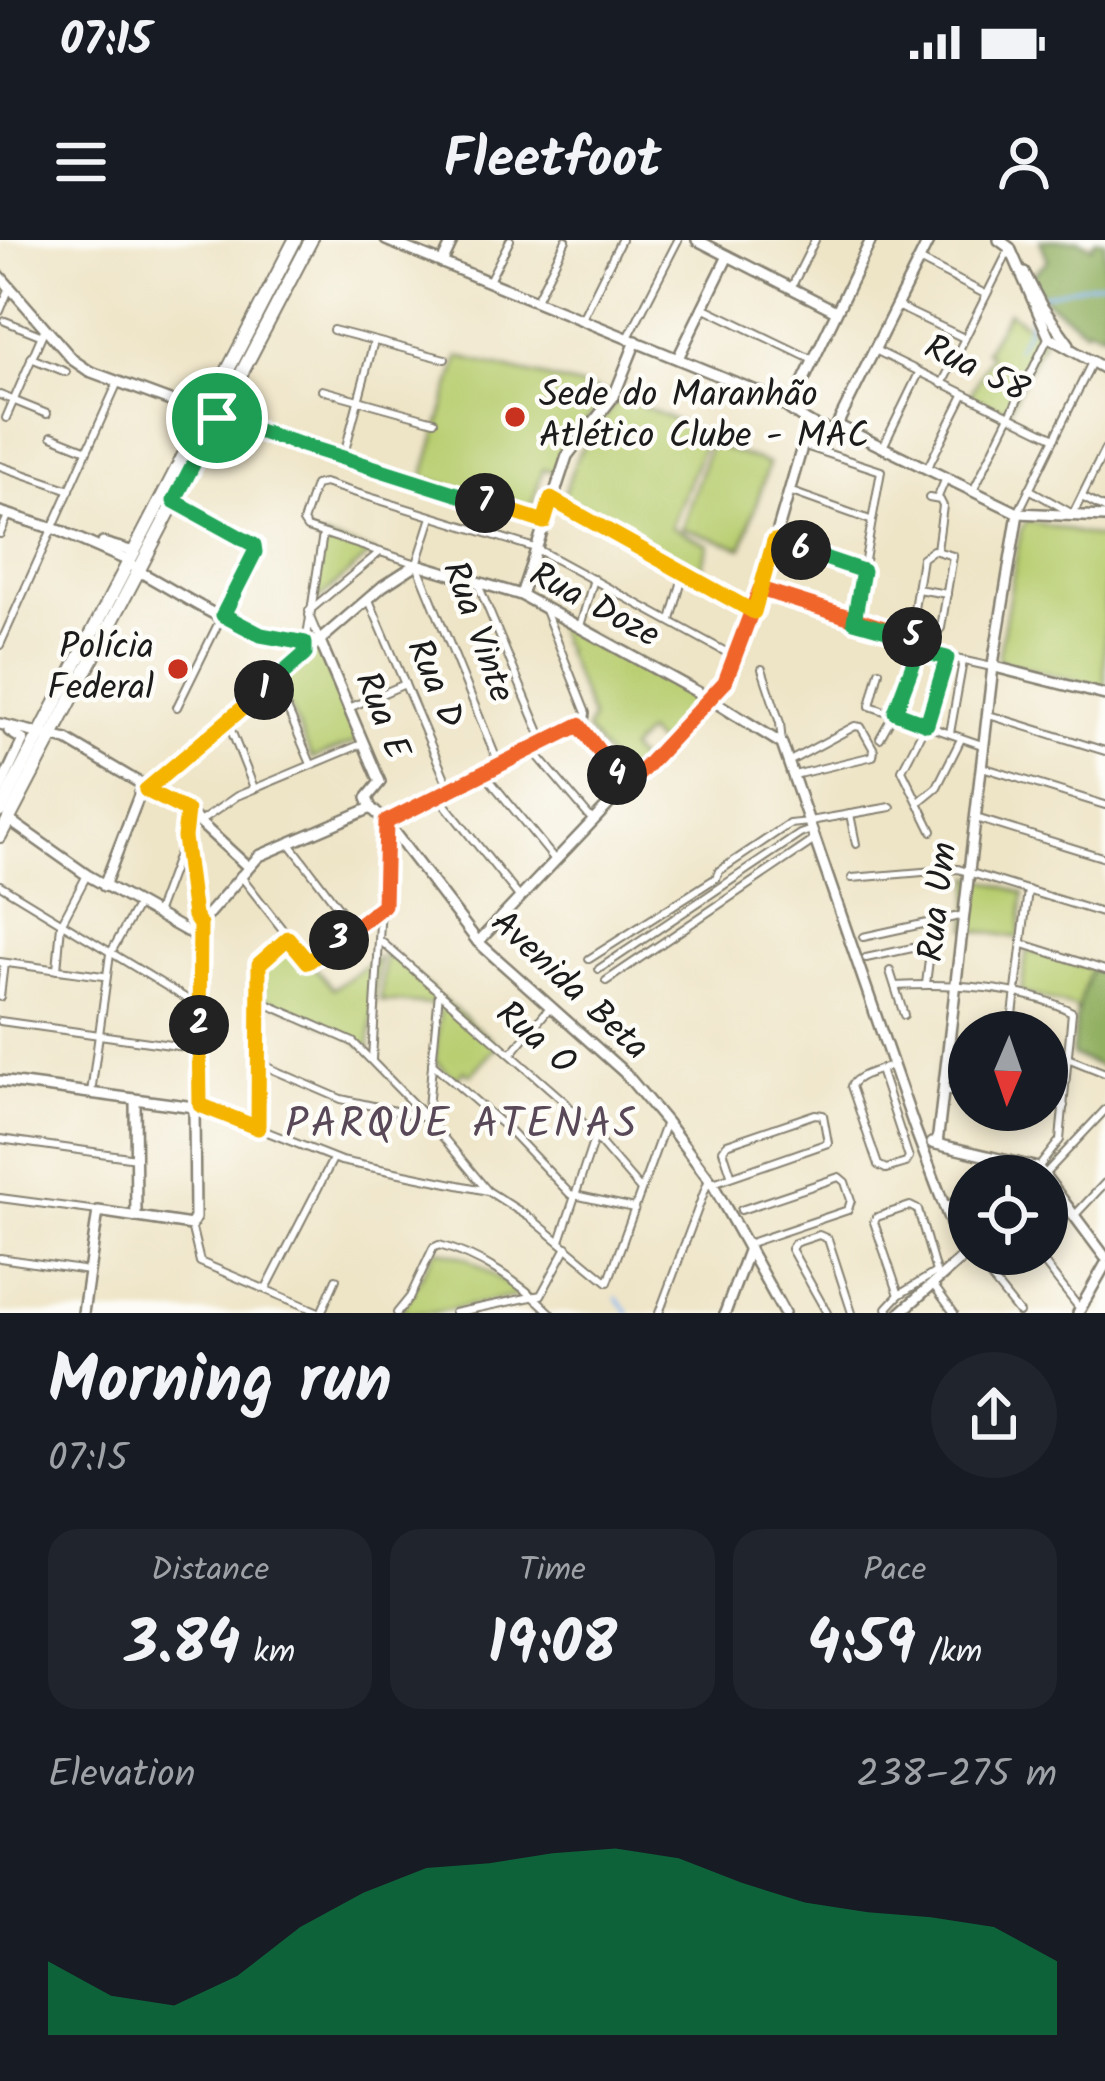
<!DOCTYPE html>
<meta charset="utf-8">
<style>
:root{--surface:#171b24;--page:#20242c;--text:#f1f3f6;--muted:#9ea1a6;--accent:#0b8043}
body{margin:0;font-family:Kalam,sans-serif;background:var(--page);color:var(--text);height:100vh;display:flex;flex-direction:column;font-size:45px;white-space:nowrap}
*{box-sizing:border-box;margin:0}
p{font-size:39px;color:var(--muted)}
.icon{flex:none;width:66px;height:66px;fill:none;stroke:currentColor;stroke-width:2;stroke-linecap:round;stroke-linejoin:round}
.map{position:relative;height:1073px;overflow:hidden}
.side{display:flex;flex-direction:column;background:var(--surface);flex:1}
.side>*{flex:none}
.needle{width:78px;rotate:182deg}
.tools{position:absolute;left:948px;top:771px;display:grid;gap:24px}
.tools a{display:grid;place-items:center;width:120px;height:120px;border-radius:50%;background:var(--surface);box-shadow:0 6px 18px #0003;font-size:60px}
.pin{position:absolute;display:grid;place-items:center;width:102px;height:102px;color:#fff;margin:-51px;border:6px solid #fff;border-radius:50%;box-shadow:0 3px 12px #0007}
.km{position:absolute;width:60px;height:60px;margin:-30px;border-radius:50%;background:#222;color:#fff;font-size:33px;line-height:60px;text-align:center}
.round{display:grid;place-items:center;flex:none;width:126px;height:126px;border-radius:63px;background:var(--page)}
.summary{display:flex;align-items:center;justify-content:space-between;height:204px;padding:0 48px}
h1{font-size:66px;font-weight:800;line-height:90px}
.metrics{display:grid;grid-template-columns:repeat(3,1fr);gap:18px;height:204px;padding:12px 48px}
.metrics div{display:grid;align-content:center;border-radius:30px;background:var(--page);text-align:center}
.metrics b{font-size:60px;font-weight:800}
.metrics small{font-size:33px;font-weight:400}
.metrics p{font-size:33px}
.chart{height:336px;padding:24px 48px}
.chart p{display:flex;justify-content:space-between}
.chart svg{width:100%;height:216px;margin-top:12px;fill:var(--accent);opacity:.7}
.status{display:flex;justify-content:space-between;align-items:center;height:84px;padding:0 60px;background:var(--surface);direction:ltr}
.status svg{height:33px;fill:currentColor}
header{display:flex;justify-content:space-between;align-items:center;height:156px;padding:0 48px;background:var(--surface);font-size:54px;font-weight:800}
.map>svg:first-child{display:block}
.green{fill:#b8cd70;stroke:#6a7446;stroke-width:3}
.forest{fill:#92b062;stroke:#57663f;stroke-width:3}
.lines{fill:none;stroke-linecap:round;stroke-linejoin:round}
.stream{stroke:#87b7f2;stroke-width:3}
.street-casing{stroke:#858071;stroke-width:10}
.secondary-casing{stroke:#858071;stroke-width:14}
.primary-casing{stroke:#858071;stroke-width:16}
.street{stroke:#fff;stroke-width:6}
.secondary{stroke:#fff;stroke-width:9}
.primary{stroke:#fff;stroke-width:12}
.split-1-casing{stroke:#fff;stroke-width:24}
.split-2-casing{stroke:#fff;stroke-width:24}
.split-3-casing{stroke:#fff;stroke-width:24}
.split-4-casing{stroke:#fff;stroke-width:24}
.split-5-casing{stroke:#fff;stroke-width:24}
.split-6-casing{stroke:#fff;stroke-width:24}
.split-7-casing{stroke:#fff;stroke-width:24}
.split-8-casing{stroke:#fff;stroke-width:24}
.split-1{stroke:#22a559;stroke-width:15}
.split-2{stroke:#f5b400;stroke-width:15}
.split-3{stroke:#f5b400;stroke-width:15}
.split-4{stroke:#f0652b;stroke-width:15}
.split-5{stroke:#f0652b;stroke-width:15}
.split-6{stroke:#22a559;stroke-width:15}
.split-7{stroke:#f5b400;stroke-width:15}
.split-8{stroke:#22a559;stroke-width:15}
.poi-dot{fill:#c8321e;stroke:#fdfcf7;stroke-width:4.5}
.labels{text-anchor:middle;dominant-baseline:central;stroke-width:9;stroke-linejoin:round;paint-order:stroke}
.street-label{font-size:36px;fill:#1c1c1c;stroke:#fdfcf7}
.poi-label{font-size:36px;fill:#1c1c1c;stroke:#fdfcf7;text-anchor:start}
.quarter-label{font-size:42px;letter-spacing:3px;fill:#594958;stroke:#fdfcf7}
</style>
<div class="status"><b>07:15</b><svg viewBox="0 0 49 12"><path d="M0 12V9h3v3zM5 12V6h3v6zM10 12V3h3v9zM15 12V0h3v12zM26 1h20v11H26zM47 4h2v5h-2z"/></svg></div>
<header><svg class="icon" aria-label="menu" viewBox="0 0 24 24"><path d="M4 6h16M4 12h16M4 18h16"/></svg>Fleetfoot<svg class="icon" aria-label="person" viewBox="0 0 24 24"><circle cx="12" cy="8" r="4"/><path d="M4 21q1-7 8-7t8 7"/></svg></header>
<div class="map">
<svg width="1105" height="1073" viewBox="0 0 1105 1073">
<rect width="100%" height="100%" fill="#fdfcf7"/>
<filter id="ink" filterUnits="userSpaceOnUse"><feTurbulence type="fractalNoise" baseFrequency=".00833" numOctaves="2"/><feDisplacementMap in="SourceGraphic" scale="24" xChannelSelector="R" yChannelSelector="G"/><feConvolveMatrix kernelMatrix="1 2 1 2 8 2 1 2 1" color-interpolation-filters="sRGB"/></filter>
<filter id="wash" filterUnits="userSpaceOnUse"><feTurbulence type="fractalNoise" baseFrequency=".004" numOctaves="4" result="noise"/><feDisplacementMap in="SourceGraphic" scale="48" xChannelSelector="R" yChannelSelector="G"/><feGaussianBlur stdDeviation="2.7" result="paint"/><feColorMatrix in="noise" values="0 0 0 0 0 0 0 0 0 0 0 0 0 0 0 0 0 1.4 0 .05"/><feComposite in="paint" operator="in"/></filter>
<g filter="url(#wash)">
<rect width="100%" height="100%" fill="#eee4c6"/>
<g class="green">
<path d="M 1008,72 L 1042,95 L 1042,102 L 1009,170 L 1005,171 L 970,155 L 990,115 L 985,111 Z"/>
<path d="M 459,117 L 609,153 L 564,209 L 555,232 L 543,229 L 530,272 L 423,238 Z"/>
<path d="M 620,156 L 708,195 L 671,287 L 709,305 L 700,332 L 563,257 L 577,216 Z"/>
<path d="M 710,204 L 769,224 L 742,308 L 682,288 Z"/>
<path d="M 1028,281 L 1105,299 L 1105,449 L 998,420 L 1021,289 Z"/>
<path d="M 325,298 L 373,312 L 313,364 Z"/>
<path d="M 550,375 L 706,460 L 660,506 L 646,493 L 629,510 L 642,524 L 626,541 L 586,490 L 592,479 Z"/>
<path d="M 318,407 L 360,501 L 312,519 L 278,441 Z"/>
<path d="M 972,636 L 1024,653 L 1019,698 L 967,689 Z"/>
<path d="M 287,702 L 303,725 L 313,725 L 333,749 L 379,717 L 369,810 L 341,791 L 261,757 L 264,723 Z"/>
<path d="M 385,710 L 434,752 L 433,765 L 381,761 Z"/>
<path d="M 1027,710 L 1091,728 L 1078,769 L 1021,752 Z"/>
<path d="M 441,758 L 498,805 L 471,835 L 464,830 L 456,839 L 435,821 Z"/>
<path d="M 436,1009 L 467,1018 L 523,1055 L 431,1073 L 400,1073 Z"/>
</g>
<g class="forest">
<path d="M 1040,0 L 1079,0 L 1091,7 L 1095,0 L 1105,0 L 1105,93 L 1087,87 L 1085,90 L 1044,59 L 1031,36 L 1048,20 Z"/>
<path d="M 1091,728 L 1105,733 L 1105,829 L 1072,815 L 1077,771 Z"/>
</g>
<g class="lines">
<g class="stream">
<path d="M 1042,55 L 1105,41"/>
<path d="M 1017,108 L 1029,85 L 1032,67"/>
<path d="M 617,1058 L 629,1073"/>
</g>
</g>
</g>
<g filter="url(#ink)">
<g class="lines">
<g class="street-casing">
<g id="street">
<path d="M 919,20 L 985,54"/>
<path d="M 489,41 L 510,0"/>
<path d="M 791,48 L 815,0"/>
<path d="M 536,60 L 566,0"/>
<path d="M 897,66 L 964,98"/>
<path d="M 703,67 L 813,120"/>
<path d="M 0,71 L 10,47"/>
<path d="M 582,79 L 621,0"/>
<path d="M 5,81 L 40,95"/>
<path d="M 333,90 L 445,119"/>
<path d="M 628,98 L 678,0"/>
<path d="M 875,110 L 1055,198"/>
<path d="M 31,118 L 66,132"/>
<path d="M 942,144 L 1010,8"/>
<path d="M 322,150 L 434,181"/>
<path d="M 0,155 L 47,174"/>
<path d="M 6,178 L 45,88"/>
<path d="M 52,196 L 87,210"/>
<path d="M 802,205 L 881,231 L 854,381"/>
<path d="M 883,207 L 919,133"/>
<path d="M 343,218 L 374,101"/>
<path d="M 0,226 L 70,250"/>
<path d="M 927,229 L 964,155"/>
<path d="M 1029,249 L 1073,274 L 1105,209"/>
<path d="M 789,251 L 870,280"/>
<path d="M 973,251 L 1048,98"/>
<path d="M 1082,257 L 1105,269"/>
<path d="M 929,258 L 940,260 L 943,266 L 937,310"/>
<path d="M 551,259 L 753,371"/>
<path d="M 937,259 L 946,238"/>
<path d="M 174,261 L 255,309 L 177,467"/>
<path d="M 1018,273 L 1093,120"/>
<path d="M 432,277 L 417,324 L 499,525"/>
<path d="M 0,294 L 8,276"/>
<path d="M 774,301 L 862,331"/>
<path d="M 933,310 L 953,316 L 941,388 L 937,393 L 915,389 L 912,382 L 922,318 Z"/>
<path d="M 414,323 L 307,288 L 303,282 L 315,245 L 324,243 L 535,308 L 735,417"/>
<path d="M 477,342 L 544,502"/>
<path d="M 760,349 L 922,400 L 894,473 L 880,498"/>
<path d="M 917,349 L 947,354"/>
<path d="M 369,360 L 450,550"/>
<path d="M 544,368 L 586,473 L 585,481 L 579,485"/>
<path d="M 309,371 L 380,312"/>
<path d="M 309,375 L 320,401"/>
<path d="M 671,380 L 684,333"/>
<path d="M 580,386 L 594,339"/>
<path d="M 306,403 L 323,294"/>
<path d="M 0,405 L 118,142"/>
<path d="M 920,411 L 992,427"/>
<path d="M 762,429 L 780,483 L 782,504"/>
<path d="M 879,431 L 870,466 L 982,505"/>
<path d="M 275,440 L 311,524"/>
<path d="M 349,468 L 405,444"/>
<path d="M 989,475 L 1105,511"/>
<path d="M 227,480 L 254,548"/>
<path d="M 579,485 L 627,547"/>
<path d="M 950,493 L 963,421"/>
<path d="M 532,509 L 594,582"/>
<path d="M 790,521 L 855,486 L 861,487 L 874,510 L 873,516 L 794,535"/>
<path d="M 982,527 L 1105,565"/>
<path d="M 484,533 L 556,621"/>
<path d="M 438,556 L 521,659"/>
<path d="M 920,561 L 937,547 L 960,501"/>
<path d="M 187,571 L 184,597 L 194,676 L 200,684"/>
<path d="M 850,574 L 856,604"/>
<path d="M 976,578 L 1105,618"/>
<path d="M 201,581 L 237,556 L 364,503"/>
<path d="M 810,581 L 891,567"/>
<path d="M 932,591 L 902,530 L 932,472 L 947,419"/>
<path d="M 291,605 L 354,688"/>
<path d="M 240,635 L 308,722 L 384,665"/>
<path d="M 852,638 L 958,629 L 1105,674"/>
<path d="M 0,645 L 197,765"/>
<path d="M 156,674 L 182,604"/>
<path d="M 863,697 L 964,675"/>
<path d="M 383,703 L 565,862 L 640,949"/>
<path d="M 1023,704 L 1105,730"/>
<path d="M 866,718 L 931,704"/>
<path d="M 589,719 L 716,638 L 719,631 L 789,584 L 810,582"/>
<path d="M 0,722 L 103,736"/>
<path d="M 599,729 L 800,594 L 811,590"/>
<path d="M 57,730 L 61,684 L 87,635"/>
<path d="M 890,731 L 904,775"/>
<path d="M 606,741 L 816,599"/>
<path d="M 926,744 L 933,688"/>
<path d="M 895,746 C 949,743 1023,746 1072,772 L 1060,900 L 1038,928"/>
<path d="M 0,757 L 4,723"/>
<path d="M 258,760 L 353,802 L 427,878 L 486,949"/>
<path d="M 0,781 L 199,809"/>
<path d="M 1011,792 L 1028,650"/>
<path d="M 512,813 L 551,766"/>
<path d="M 372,819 L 386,582 L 579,485"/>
<path d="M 1070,819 L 1105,833"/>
<path d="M 432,823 L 510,891 L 570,954 L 634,968"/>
<path d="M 260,824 L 341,859 L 427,878 L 439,752"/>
<path d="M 880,830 L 909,918 L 906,923 L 886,929 L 878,925 L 851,846 C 858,834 880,830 892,826"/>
<path d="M 943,851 L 969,854"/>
<path d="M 91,853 L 110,714 L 138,664"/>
<path d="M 1047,864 L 1064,866"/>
<path d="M 199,865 L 341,921 L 488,951 L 532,979 L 608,1042 L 666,882"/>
<path d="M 258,888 L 257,729 L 268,712 L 288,698"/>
<path d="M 0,899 L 136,918"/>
<path d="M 1044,935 L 1105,870"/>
<path d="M 713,943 L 828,903 L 823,875 L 815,874 L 727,904 L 723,910 L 731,934"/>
<path d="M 0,958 L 98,971"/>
<path d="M 910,966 L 918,970 L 936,1032 L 899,1055 L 874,982 L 877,977 Z"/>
<path d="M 946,969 L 969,945"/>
<path d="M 741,970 L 839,937 L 845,942 L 851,960 L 848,970 L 747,1004"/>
<path d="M 1074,976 L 1105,943"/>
<path d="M 191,985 L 200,1022 L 321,1073"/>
<path d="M 560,1001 L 596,893"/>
<path d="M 972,1014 L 1019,1073"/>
<path d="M 1037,1014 L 1080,1069"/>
<path d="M 0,1018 L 88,1031"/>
<path d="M 934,1046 L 954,1073"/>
<path d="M 266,1049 L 333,919"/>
<path d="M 321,1073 L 336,1039"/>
<path d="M 397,1073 L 410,1057 L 433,1008 L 439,1005 C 480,1016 520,1042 551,1073"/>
<path d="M 454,1073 L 541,1055 L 567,1007"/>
<path d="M 659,1073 L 709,939"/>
<path d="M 827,1073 L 791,1009 L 795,1003 L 819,995 L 828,999 L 852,1073"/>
<path d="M 889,1073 L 887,1068 L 899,1055"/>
</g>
</g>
<g class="secondary-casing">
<g id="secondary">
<path d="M 386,0 L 771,157 C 799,173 812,194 849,191"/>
<path d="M 697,0 L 836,71"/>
<path d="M 999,0 L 1010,8 L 1049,97 L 1105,129"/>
<path d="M 442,23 L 453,0"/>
<path d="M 1024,32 L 1041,65 L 1069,104"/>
<path d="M 0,36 L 73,120 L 89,131 L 205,174 L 544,282"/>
<path d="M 678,118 L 728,16"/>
<path d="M 790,169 L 871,0"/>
<path d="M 837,185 L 1018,273 L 1105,277"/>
<path d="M 836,187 L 929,0"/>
<path d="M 0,272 L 64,292"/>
<path d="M 60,291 L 129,321 L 138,331 C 192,359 256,410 320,401"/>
<path d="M 103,303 L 134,312"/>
<path d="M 521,355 L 567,216 L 614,156 L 636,101"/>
<path d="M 320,401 L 380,542 L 367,558 L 371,568"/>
<path d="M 995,427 L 1105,455"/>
<path d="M 0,484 L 67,500 L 187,571 L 247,626"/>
<path d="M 0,549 L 23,500 L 9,491"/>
<path d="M 146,550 L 383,346 L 417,324 L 521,355 L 710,459 L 782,504 L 915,889 L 964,1018"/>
<path d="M 9,580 L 87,635 L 197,697"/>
<path d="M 104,646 L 142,548"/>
<path d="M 478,702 L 725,442 L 754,372 L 809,183"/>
<path d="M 0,841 L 194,867"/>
<path d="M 135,860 L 136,977"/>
<path d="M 932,903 L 1038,928 L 1045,936"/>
<path d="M 937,904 L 994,418 L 1018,273"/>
<path d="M 1047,939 L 1105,1017"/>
<path d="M 83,1073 L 98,971 L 191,985 L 195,978 L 194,867 L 199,865 L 197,697 L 202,681 L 259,616 L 371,568 L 386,582 L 478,702 L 625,833 L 666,882 L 712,943 L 784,1073"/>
<path d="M 725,1073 L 749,1008"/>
<path d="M 900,1073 L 969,1012"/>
<path d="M 1078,1073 L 1105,1025"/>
</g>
</g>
<g class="primary-casing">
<g id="primary">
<path d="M 0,571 L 295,0"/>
<path d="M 0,596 L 311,0"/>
</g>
</g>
<use href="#street" class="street"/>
<use href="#secondary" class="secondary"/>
<use href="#primary" class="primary"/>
</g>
</g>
<g class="lines" filter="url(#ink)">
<g class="split-1-casing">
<path id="split-1" d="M 217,178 L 174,261 L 254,305 L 255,312 L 223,375 L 261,395 L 305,403 L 305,414 L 264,450"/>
</g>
<g class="split-2-casing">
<path id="split-2" d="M 199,785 L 200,685 L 194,676 L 184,597 L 187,571 L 146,550 L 264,450"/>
</g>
<g class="split-3-casing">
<path id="split-3" d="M 199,785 L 200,865 L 258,888 L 259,724 L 288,698 L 308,722 L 339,700"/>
</g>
<g class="split-4-casing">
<path id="split-4" d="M 339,700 L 384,665 L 386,582 L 579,485 L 617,535"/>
</g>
<g class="split-5-casing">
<path id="split-5" d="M 617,535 L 627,547 L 725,442 L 760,349 L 912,397"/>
</g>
<g class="split-6-casing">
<path id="split-6" d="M 801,310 L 863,331 L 854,381 L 922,400 L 920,411 L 947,418 L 927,484 L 895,472 L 922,400 L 912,397"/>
</g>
<g class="split-7-casing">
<path id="split-7" d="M 485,263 L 544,282 L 551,259 L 754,372 L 774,301 L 801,310"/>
</g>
<g class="split-8-casing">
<path id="split-8" d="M 217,178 L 485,263"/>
</g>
<use href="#split-1" class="split-1"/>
<use href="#split-2" class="split-2"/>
<use href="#split-3" class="split-3"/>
<use href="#split-4" class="split-4"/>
<use href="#split-5" class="split-5"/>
<use href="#split-6" class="split-6"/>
<use href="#split-7" class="split-7"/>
<use href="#split-8" class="split-8"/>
</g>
<g class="poi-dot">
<circle cx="515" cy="177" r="12"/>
<circle cx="178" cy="429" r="12"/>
</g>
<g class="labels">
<g class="street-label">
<text transform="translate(976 130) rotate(26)">Rua 58</text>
<text transform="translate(594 366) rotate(28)">Rua Doze</text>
<text transform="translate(477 392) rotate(70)">Rua Vinte</text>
<text transform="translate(434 444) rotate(67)">Rua D</text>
<text transform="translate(381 476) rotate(68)">Rua E</text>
<text transform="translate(939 662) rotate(-83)">Rua Um</text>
<text transform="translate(569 746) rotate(43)">Avenida Beta</text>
<text transform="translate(535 799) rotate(41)">Rua O</text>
</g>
<g class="poi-label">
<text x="539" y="156">Sede do Maranhão<tspan x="539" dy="41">Atlético Clube - MAC</tspan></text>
<text x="154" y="408" text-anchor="end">Polícia<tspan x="154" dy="41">Federal</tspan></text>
</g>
<g class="quarter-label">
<text x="462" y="885">PARQUE ATENAS</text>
</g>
</g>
</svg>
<div class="tools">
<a><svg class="needle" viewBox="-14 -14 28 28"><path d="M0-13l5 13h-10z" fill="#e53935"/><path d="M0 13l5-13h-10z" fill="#9ea1a6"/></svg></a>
<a><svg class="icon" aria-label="locate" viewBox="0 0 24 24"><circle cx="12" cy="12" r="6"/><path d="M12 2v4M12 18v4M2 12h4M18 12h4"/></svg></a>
</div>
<div class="pin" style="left:217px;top:178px;background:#1e9e55"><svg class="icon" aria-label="arrive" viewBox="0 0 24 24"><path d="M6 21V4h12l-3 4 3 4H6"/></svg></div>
<b class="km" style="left:264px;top:450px">1</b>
<b class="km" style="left:199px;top:785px">2</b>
<b class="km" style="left:339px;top:700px">3</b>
<b class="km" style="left:617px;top:535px">4</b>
<b class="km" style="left:912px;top:397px">5</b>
<b class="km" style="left:801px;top:310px">6</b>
<b class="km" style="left:485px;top:263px">7</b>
</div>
<section class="side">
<div class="summary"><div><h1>Morning run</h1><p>07:15</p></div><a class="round"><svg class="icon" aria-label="share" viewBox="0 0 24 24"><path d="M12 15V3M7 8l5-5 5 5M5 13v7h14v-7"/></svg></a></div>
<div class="metrics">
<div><p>Distance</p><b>3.84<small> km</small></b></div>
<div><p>Time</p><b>19:08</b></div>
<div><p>Pace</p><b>4:59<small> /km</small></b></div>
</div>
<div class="chart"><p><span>Elevation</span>238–275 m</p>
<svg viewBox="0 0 160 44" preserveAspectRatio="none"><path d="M0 44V29L10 36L20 38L30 32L40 22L50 15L60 10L70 9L80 7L90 6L100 8L110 13L120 17L130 19L140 20L150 22L160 29V44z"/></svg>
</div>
</section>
